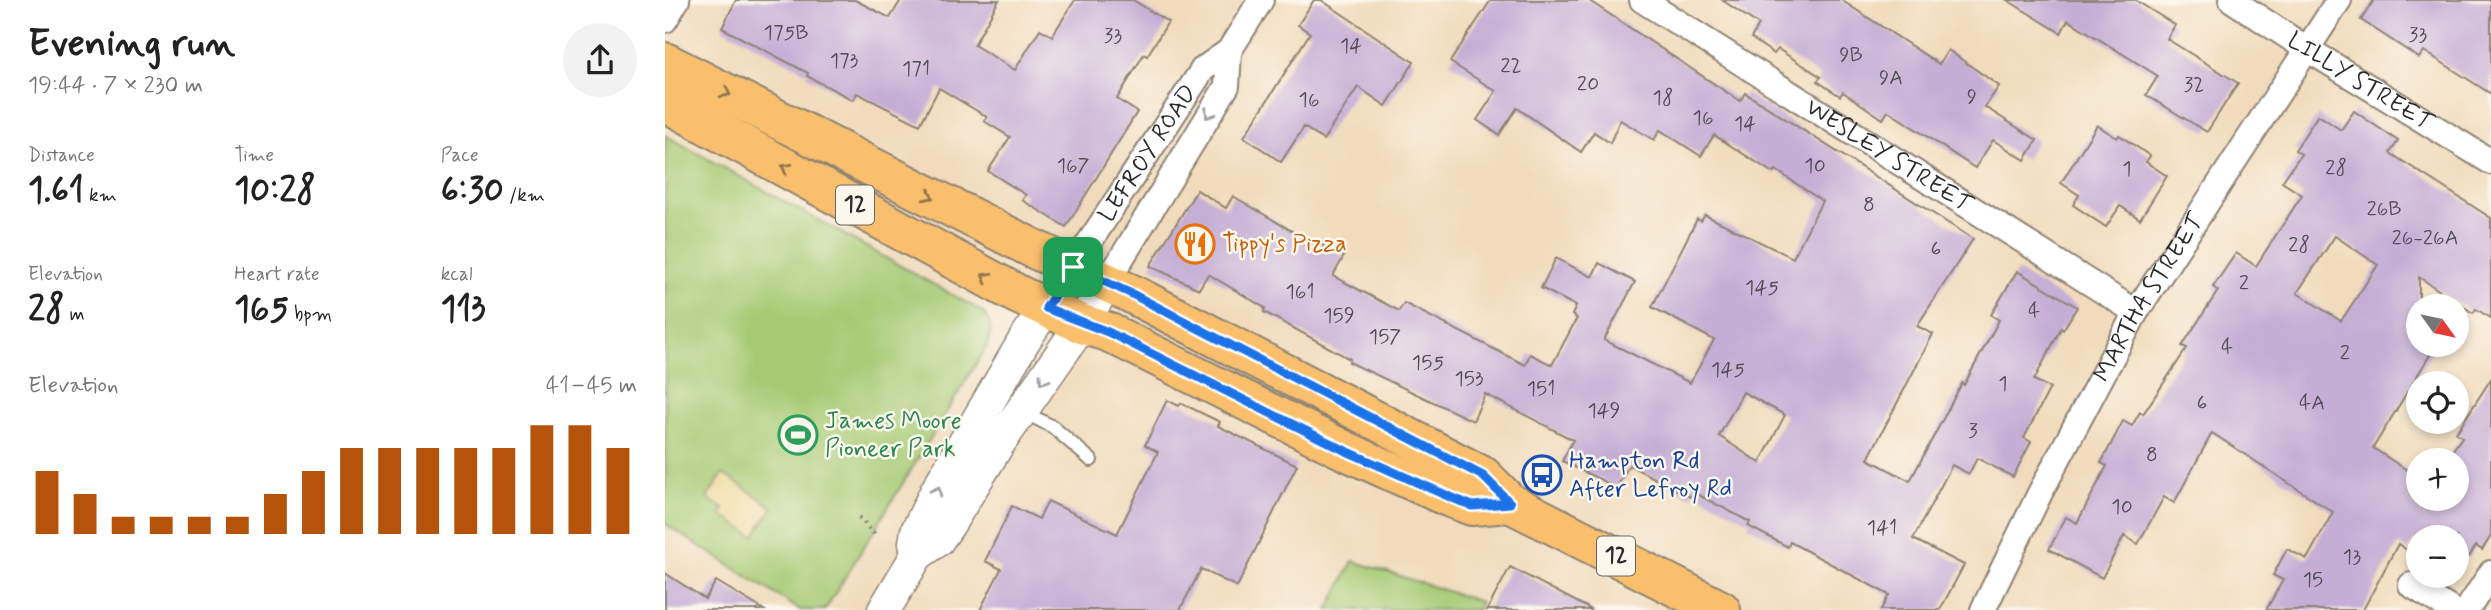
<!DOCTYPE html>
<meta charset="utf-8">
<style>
:root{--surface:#fff;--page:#f2f2f2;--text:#222;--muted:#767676;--accent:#b45309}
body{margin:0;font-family:Mynerve,sans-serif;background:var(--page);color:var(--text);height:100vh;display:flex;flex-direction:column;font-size:26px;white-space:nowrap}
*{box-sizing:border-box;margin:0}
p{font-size:23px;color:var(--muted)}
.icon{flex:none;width:38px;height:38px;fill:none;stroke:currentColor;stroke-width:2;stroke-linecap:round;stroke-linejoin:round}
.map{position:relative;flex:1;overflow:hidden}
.sheet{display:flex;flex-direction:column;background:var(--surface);width:665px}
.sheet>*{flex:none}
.needle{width:46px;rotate:123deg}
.fabs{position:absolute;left:1741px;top:294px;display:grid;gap:14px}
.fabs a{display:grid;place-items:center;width:63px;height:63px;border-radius:50%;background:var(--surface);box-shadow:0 4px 10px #0003;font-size:35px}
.pin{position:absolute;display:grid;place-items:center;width:60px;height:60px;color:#fff;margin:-30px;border-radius:14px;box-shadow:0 4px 10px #0006}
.round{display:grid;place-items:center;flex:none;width:74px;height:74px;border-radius:37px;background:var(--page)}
.head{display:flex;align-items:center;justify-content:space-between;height:119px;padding:0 28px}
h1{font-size:38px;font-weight:700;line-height:52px}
.stats{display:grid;grid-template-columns:repeat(3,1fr);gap:10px;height:119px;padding:7px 28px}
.stats div{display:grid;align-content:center}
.stats b{font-size:35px;font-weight:700}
.stats small{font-size:19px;font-weight:400}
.stats p{font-size:19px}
.chart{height:196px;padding:14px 28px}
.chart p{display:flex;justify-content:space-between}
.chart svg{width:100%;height:126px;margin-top:7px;stroke:var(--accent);stroke-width:6}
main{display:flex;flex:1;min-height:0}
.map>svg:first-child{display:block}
.green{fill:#a6ca73;stroke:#687a4f;stroke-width:2}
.sand{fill:#eeda9e;stroke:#8c8264;stroke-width:2}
.building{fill:#c4aed6;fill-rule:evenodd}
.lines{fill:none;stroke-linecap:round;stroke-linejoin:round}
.service-casing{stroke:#8e8374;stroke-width:16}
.minor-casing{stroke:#8e8374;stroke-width:28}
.tertiary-casing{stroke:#8e8374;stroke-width:35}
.primary-casing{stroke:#8e8374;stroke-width:42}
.path{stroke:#8e8374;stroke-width:4.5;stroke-dasharray:2 5;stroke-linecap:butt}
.service{stroke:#fff;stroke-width:12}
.minor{stroke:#fff;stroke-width:24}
.tertiary{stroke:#fff;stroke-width:32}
.primary{stroke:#f9bf6d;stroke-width:38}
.oneway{stroke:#92754c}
.oneway2{stroke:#a0a0a0}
.route-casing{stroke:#fff;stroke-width:14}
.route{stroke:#1a73e8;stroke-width:9}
.labels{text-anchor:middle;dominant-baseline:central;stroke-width:5;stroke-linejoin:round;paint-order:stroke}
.number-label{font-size:21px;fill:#514c56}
.shield{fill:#fbf7ec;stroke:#696865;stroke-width:2}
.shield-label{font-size:23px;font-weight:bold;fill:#2b2b2b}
.street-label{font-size:24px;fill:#2b2b2b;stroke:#fbf7ec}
.food-label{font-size:24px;fill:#c56008;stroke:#fbf7ec;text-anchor:start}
.leisure-label{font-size:24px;fill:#27864d;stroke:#fbf7ec;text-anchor:start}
.transit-label{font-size:24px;fill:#164399;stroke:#fbf7ec;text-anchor:start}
</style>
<main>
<section class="sheet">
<div class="head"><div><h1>Evening run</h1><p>19:44 · 7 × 230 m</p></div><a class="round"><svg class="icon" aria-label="share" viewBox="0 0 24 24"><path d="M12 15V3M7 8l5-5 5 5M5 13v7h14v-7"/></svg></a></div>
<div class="stats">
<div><p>Distance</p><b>1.61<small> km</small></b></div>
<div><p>Time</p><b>10:28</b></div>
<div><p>Pace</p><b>6:30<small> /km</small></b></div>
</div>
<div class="stats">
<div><p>Elevation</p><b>28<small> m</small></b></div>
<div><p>Heart rate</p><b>165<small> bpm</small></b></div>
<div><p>kcal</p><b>113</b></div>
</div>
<div class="chart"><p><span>Elevation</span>41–45 m</p>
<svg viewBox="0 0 160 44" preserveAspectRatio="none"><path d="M5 44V22M15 44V30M25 44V38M35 44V38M45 44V38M55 44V38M65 44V30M75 44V22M85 44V14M95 44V14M105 44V14M115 44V14M125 44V14M135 44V6M145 44V6M155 44V14"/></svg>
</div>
</section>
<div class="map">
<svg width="1826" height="610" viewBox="0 0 1826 610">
<rect width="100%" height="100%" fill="#fbf7ec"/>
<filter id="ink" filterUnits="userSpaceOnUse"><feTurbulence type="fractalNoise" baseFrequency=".0143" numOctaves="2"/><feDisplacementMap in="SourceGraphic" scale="14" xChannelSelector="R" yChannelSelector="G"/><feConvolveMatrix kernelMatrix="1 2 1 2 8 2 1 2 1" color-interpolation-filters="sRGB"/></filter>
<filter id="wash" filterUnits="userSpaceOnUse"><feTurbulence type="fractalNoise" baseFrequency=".00686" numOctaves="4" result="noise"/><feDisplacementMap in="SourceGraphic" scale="28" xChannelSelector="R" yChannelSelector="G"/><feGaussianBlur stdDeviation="1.57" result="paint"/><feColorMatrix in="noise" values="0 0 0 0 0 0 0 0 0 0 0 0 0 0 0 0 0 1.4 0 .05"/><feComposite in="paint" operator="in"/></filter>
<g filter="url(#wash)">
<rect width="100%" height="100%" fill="#f1dbbc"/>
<g class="green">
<path d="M 0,135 L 318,312 C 328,324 327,332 322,346 L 160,610 L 135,610 L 0,524 Z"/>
<path d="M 688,561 L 816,602 L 812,610 L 663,610 Z"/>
</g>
<path class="sand" d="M 58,474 L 108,507 L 89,536 L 56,515 L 59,509 L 42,498 Z"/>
<g id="blocks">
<g class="building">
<path d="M 71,0 L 190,0 L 225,18 L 236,0 L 334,0 L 309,45 L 350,70 L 375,29 L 387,36 L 410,0 L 468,0 L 503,22 L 482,56 L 479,54 L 452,99 L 472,112 L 401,227 L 357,200 L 361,195 L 323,171 L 345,137 L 319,121 L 322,117 L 274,88 L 255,125 L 192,93 L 188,100 L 142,76 L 143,73 L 57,28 Z"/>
<path d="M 649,0 L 656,0 L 749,62 L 721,106 L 693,87 L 658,140 L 639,127 L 616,162 L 579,137 L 645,33 L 633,25 Z"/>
<path d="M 826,0 L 923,0 L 1075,101 L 1080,93 L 1308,239 L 1252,326 L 1268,334 L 1203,459 L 1245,481 L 1297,383 L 1299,385 L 1334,320 L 1326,315 L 1352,271 L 1412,307 L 1398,330 L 1396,328 L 1369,380 L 1385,388 L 1359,438 L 1366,442 L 1348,477 L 1312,458 L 1304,474 L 1287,465 L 1248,539 L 1299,565 L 1275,610 L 1216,610 L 1224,595 L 1125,542 L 1123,547 L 1083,526 L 1085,522 L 1028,492 L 1026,497 L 964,465 L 952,488 L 897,461 L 908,440 L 820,394 L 808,421 L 684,362 L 685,359 L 599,312 L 600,308 L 543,274 L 534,289 L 485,266 L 532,190 L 561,208 L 568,196 L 637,237 L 638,235 L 679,256 L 668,276 L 734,311 L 739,303 L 860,365 L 865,354 L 887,365 L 912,318 L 907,315 L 911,306 L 876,288 L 891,258 L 927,277 L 934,263 L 970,282 L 939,340 L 1025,383 L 1049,340 L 987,307 L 1032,219 L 1036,221 L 1040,215 L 1128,258 L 1157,201 L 1111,170 L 1108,173 L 1049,135 L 1036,156 L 995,130 L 989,140 L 955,120 L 945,143 L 929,132 L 916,152 L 852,108 L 834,135 L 812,120 L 831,91 L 785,62 ZM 1078,392 L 1120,415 L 1095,463 L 1054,436 Z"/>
<path d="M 1057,0 L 1176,0 L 1274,64 L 1283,50 L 1334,86 L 1320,107 L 1372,140 L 1360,160 L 1328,140 L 1310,168 L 1223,111 L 1218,119 L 1178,92 L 1175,96 L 1152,81 L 1156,77 L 1113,49 L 1109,54 L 1086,38 L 1094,25 Z"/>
<path d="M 1342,0 L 1470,0 L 1510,25 L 1502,39 L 1573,83 L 1542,132 L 1481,95 L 1493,76 L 1403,20 L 1396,33 Z"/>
<path d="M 1709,0 L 1826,0 L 1826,94 L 1759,51 L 1754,58 L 1696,20 Z"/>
<path d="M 1689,111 L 1733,141 L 1725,153 L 1826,218 L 1826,318 L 1811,309 L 1808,313 L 1754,277 L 1754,345 L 1771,345 L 1708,448 L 1754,478 L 1754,499 L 1792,499 L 1792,460 L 1781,460 L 1797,437 L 1791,433 L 1826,379 L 1826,536 L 1817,550 L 1811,546 L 1804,557 L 1798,553 L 1792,562 L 1792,537 L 1754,537 L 1754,542 L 1750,540 L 1742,550 L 1733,544 L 1698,610 L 1601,610 L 1618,580 L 1608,575 L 1622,549 L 1642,559 L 1668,512 L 1547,433 L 1509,503 L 1499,497 L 1473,544 L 1459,536 L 1437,578 L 1384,549 L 1401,517 L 1412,523 L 1442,466 L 1436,463 L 1458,421 L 1467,426 L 1475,412 L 1478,414 L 1522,348 L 1517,346 L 1553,291 L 1548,287 L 1571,253 L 1591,266 L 1637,195 L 1617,182 L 1636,154 L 1630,150 L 1653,115 L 1676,130 ZM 1670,236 L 1713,265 L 1676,321 L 1632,293 Z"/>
<path d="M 1432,125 L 1452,138 L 1454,135 L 1485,156 L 1481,162 L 1502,176 L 1475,219 L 1455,206 L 1441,227 L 1408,205 L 1414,195 L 1396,183 Z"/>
<path d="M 502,400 L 514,406 L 516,403 L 555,422 L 553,426 L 632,465 L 572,587 L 536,569 L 515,610 L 315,610 L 336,569 L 320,561 L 347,506 L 374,519 L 383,501 L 452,534 L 493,452 L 480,445 Z"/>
<path d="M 845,567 L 927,610 L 822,610 Z"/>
<path d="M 0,573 L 40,599 L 51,581 L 99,610 L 0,610 Z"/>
</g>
</g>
</g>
<g filter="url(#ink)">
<use href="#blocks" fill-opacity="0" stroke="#8e8374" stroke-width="2"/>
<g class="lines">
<g class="service-casing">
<path id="service" d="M 357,411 L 388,427 L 426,460"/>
</g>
<g class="minor-casing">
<g id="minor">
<path id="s1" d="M 977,0 L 1471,312"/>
<path id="s2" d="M 1567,0 L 1642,49 L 1826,162"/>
<path d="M 0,20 L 12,0"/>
<path id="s3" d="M 408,267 L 538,69 L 564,51 L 596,0"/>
<path d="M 442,282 L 562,86 L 564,51"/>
<path d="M 1746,585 L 1787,610"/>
<path id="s4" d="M 1318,610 L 1375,493 L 1471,312 L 1674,0"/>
<path d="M 1802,610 L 1826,573"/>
</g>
</g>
<g class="tertiary-casing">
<g id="tertiary">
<path d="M 252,555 L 250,543 L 252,531 L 272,490 L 360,339 L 408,267"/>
<path d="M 219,610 L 252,555 L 273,540 L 284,524 L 332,446 L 417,324 L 442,282"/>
</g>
</g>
<g class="primary-casing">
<g id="primary">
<path d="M 0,62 L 369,249 L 467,294 L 818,476 L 845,503 L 1056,610"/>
<path d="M 0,102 L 354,295 L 417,324 L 443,332 L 679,450 L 783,497 L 807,506 L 845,503"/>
</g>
</g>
<path class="path" d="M 194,517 L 212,537"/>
<use href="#service" class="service"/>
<use href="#minor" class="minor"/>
<use href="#tertiary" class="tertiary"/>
<use href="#primary" class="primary"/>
</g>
<defs><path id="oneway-chevron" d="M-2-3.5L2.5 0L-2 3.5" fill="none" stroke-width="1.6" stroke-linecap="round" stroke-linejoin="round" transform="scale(1.75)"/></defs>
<g class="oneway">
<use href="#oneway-chevron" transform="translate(61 93) rotate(27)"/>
<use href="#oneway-chevron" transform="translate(121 168) rotate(-151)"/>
<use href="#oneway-chevron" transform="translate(264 196) rotate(27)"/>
<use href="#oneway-chevron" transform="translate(321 277) rotate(-151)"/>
</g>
<g class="oneway2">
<use href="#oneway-chevron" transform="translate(544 114) rotate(123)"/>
<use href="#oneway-chevron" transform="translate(378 380) rotate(124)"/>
<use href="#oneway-chevron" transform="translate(272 491) rotate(-63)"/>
</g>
</g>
<g class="lines" filter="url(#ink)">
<g class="route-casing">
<path id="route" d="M 408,267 L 467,294 L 818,476 L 845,503 L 807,506 L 783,496 L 679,450 L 443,332 L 381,308 Z"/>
</g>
<use href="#route" class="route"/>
</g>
<defs>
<g id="restaurant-ring" transform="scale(2.0125)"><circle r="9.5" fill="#fbf7ec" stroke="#e8710a" stroke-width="1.5"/><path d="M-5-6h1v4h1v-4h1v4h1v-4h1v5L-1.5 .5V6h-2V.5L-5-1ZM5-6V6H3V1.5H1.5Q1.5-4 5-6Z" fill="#e8710a"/></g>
<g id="stadium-ring" transform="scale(2.0125)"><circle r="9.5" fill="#fbf7ec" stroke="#2e9e5b" stroke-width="1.5"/><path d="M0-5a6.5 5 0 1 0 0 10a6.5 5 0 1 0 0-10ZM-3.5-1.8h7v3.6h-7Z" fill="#2e9e5b"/></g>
<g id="bus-ring" transform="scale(2.0125)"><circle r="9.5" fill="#fbf7ec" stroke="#1a4fb4" stroke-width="1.5"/><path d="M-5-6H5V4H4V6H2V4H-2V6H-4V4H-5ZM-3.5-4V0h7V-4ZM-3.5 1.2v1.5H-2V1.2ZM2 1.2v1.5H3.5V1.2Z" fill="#1a4fb4"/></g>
</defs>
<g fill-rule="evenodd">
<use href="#restaurant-ring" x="530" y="244"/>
<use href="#stadium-ring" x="133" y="435"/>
<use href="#bus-ring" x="877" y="475"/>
</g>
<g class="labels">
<g class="number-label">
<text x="121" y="33">175B</text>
<text x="1753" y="35">33</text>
<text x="448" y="36">33</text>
<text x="686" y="46">14</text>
<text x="1186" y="55">9B</text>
<text x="179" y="61">173</text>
<text x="846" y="66">22</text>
<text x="251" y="69">171</text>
<text x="1226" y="78">9A</text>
<text x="923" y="84">20</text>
<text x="1529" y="85">32</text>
<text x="1307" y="97">9</text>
<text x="998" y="98">18</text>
<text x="644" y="100">16</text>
<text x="1038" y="118">16</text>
<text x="1080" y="124">14</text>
<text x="408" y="166">167</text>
<text x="1150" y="166">10</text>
<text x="1671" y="168">28</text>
<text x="1462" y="169">1</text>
<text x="1204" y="205">8</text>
<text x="1719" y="209">26B</text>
<text x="1760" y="238">26-26A</text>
<text x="1634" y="245">28</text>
<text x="1271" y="249">6</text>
<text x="1579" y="283">2</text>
<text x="1097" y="288">145</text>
<text x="635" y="292">161</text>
<text x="1369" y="311">4</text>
<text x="674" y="316">159</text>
<text x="720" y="337">157</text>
<text x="1562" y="347">4</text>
<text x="1680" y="353">2</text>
<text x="763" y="363">155</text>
<text x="1063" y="370">145</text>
<text x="804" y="379">153</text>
<text x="1338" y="384">1</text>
<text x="876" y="389">151</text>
<text x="1537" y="403">6</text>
<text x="1647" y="403">4A</text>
<text x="939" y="411">149</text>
<text x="1308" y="431">3</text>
<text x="1487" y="455">8</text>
<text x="1457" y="507">10</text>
<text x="1217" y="528">141</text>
<text x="1687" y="557">13</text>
<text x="1648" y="580">15</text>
</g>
<g class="shield">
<rect x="171" y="185.5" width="38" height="39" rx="5"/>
<rect x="932" y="536.5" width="38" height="39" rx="5"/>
</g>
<g class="shield-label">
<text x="190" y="205">12</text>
<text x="951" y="556">12</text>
</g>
<g class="street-label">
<text stroke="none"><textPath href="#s2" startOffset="152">LILLY STREET</textPath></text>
<text stroke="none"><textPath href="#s3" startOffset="136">LEFROY ROAD</textPath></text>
<text stroke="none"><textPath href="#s1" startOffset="292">WESLEY STREET</textPath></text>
<text stroke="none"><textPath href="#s4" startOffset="354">MARTHA STREET</textPath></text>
</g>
<g class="food-label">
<text x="557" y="244">Tippy's Pizza</text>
</g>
<g class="leisure-label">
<text x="160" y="421">James Moore<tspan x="160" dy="28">Pioneer Park</tspan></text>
</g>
<g class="transit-label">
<text x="904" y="461">Hampton Rd<tspan x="904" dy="28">After Lefroy Rd</tspan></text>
</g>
</g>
</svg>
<div class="fabs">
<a><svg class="needle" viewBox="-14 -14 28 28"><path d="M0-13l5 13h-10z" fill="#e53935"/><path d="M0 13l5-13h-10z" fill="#767676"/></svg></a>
<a><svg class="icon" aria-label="locate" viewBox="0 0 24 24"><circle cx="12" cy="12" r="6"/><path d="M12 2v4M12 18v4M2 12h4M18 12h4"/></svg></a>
<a>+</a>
<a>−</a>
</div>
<div class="pin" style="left:408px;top:267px;background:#1e9e55"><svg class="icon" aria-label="arrive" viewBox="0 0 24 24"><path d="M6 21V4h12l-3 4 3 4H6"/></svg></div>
</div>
</main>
